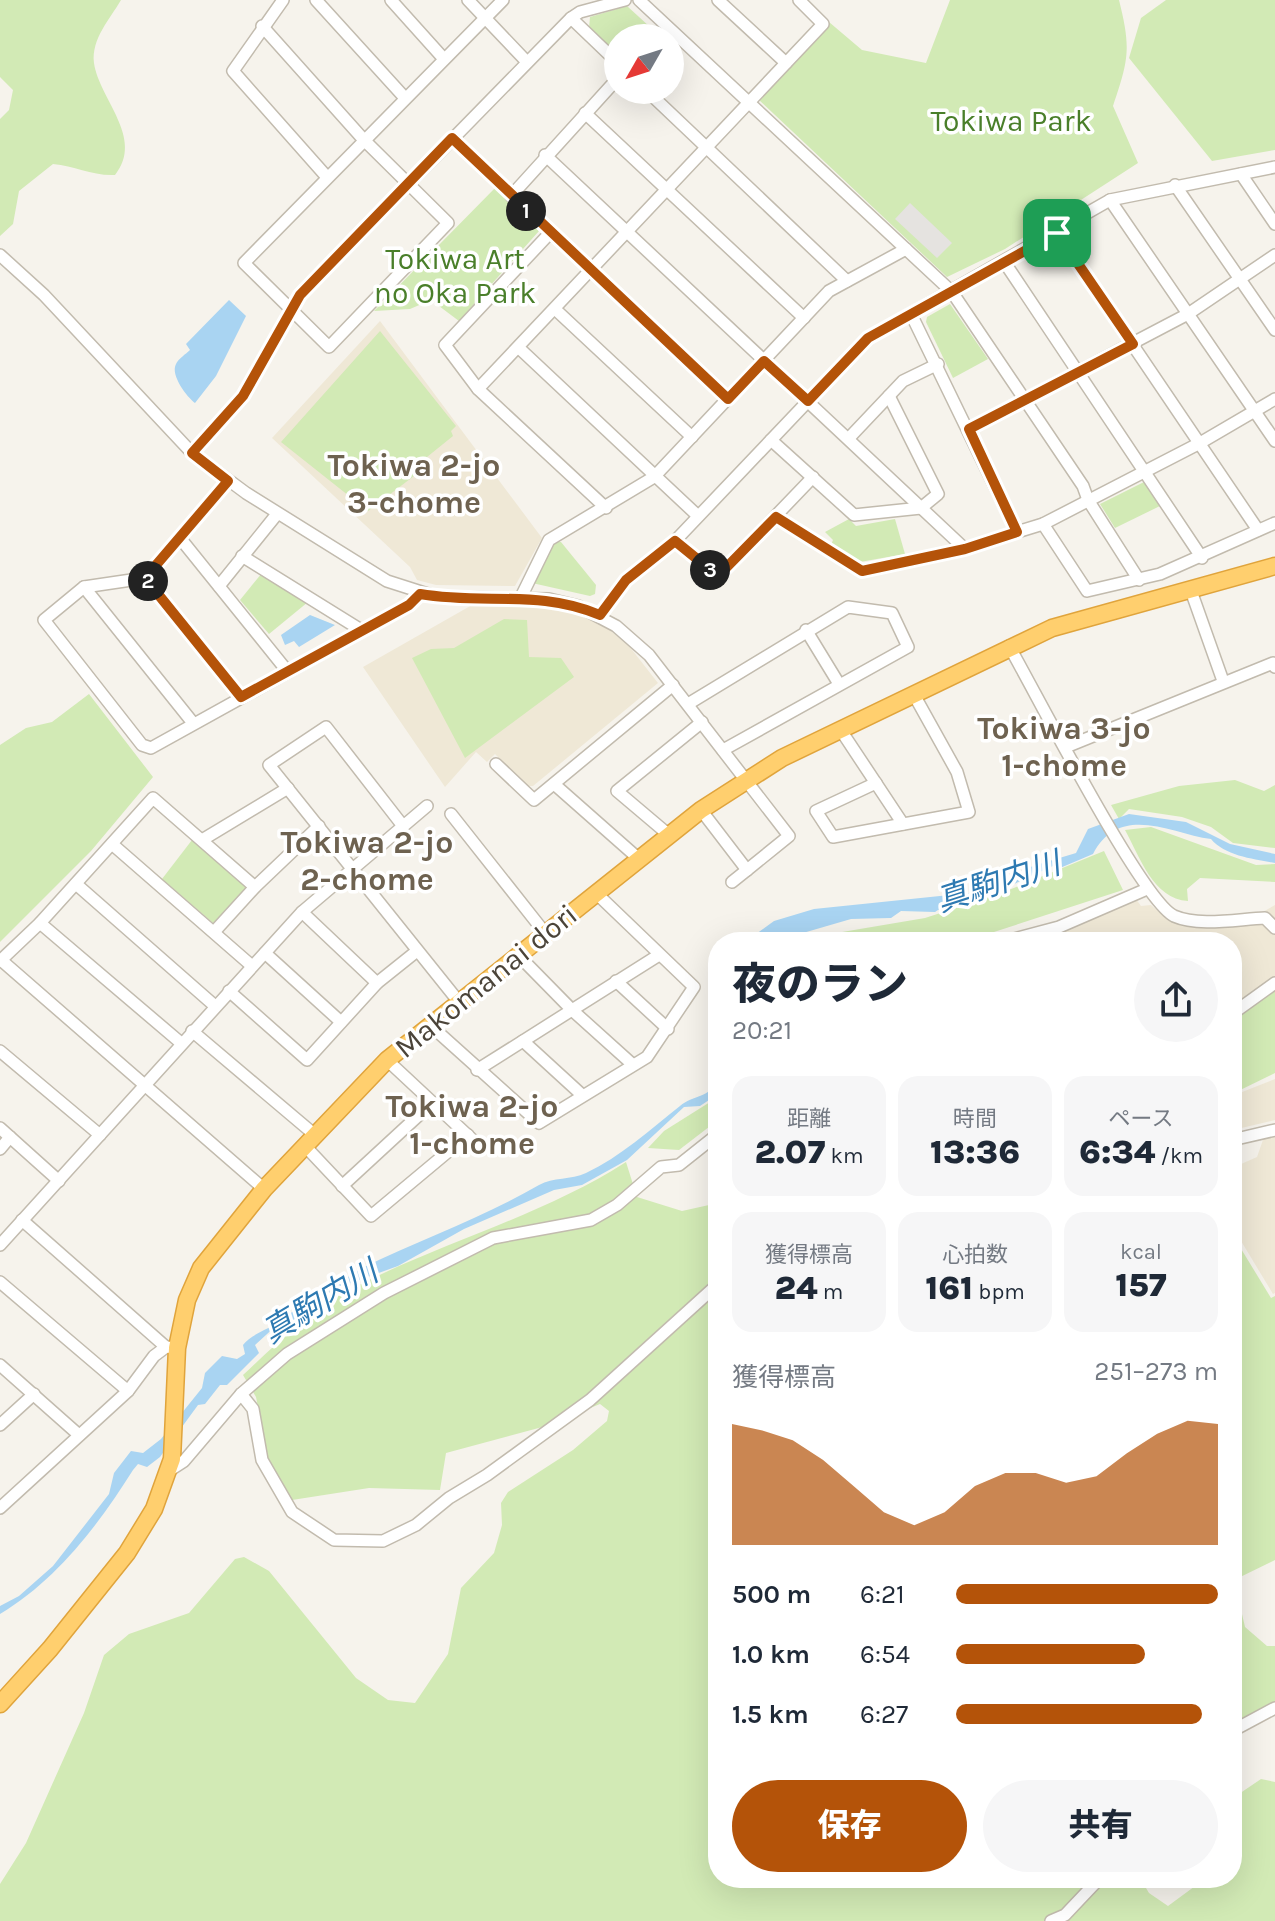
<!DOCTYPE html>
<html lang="ja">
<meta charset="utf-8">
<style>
:root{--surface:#fff;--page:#f6f6f7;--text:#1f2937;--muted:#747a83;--accent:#b45309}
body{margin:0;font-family:Karla,"Noto Sans JP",sans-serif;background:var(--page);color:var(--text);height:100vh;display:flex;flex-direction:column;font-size:30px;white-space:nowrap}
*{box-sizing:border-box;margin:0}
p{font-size:26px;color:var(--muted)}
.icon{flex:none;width:44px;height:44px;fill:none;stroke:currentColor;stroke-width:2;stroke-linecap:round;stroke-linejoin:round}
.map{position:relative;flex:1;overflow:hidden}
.sheet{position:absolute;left:708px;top:932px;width:534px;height:956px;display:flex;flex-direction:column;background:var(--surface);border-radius:32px;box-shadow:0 8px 32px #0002}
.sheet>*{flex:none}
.needle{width:52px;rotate:231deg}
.buttons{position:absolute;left:604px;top:24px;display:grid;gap:16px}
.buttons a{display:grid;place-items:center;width:80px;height:80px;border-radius:50%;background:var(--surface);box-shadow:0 8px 32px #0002;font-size:40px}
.pin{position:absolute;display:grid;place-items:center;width:68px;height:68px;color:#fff;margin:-34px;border-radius:16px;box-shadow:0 4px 12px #0006}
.km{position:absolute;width:40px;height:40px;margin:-20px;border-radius:50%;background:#222;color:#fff;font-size:22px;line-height:40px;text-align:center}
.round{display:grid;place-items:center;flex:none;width:84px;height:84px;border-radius:42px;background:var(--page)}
.headline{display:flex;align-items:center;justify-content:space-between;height:136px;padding:0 24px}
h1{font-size:44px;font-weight:800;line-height:60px}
.metrics{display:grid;grid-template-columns:repeat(3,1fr);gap:12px;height:136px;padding:8px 24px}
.metrics div{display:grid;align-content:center;border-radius:20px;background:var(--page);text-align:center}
.metrics b{font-size:34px;font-weight:800}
.metrics small{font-size:22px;font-weight:400}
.metrics p{font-size:22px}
.chart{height:224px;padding:16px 24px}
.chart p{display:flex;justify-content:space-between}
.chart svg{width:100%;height:144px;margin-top:8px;fill:var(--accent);opacity:.7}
.cta{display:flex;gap:16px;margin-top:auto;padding:16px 24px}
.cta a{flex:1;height:92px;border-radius:48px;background:var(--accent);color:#fff;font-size:32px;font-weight:800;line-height:92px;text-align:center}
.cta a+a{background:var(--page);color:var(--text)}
ul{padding:0 24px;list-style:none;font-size:26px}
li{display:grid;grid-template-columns:128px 96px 1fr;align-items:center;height:60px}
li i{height:20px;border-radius:10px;background:var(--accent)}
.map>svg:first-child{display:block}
.education{fill:#efe8d6}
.green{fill:#d2eab5}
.parking{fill:#e5e3e0}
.water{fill:#a9d4f2}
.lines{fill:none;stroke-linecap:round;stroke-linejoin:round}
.minor-casing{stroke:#c2bbae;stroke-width:14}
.highway-casing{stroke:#e0a43c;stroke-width:19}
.minor{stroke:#fff;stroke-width:11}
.highway{stroke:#ffcf6e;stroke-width:16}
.route-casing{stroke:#fff;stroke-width:16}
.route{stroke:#b45309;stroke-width:10}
.labels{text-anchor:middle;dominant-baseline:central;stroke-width:7;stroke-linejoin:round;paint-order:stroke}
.park-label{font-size:30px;fill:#4a7f2a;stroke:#fff}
.street-label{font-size:30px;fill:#4b4439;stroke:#fff}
.neighbourhood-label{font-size:32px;font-weight:bold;fill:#6e6250;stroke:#fff}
.water-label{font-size:32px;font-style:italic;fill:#2e7ab2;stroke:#fff}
</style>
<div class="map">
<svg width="1275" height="1921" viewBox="0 0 1275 1921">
<rect width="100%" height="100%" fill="#f6f3ec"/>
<g class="education">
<path d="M 380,321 L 542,538 L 515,586 L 436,585 L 417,580 L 410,567 L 272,438 Z"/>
<path d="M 498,604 L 571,610 L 605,626 L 629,646 L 658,683 L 533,786 L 527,786 L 495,754 L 487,762 L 476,752 L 445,787 L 363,667 L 472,605 Z"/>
<path d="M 1136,899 L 1141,906 L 1151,905 L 1168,920 L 1215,924 L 1245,922 L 1275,905 L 1275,980 L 1232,1006 L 1232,942 L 1013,942 Z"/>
<path d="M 1275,1079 L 1275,1120 L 1233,1130 L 1232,1096 Z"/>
<path d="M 1275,1134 L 1275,1293 L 1273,1294 L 1232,1226 L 1232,1168 L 1257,1157 L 1264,1137 Z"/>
</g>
<g class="green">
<path d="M 0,0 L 121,0 C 110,19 91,39 94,63 C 99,99 145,138 115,175 C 92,176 75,166 53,164 L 19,191 L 13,224 L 0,236 L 0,119 L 9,110 L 13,90 L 0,77 Z"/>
<path d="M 950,0 L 1119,0 C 1131,48 1129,59 1113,106 L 1138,163 L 1005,249 L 947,277 L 758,99 L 829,22 L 862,50 L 926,63 Z"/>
<path d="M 1166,0 L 1275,0 L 1275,150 L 1212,161 L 1129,58 L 1141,18 Z"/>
<path d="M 627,6 L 662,38 L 618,38 L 618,55 L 589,28 L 590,17 Z"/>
<path d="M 495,188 L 539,231 L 459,321 L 431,300 L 410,309 L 374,311 Z"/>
<path d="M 950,304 L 988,359 L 953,378 L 926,322 L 927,317 Z"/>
<path d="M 380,331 L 456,426 L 451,431 L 453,436 L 427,457 L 431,463 L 368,511 L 281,442 Z"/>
<path d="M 1144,482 L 1160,506 L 1115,528 L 1100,504 Z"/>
<path d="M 849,519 L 856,526 L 895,519 L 905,554 L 860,562 L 831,545 L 833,540 L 825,532 Z"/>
<path d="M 554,542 L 561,542 L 596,585 L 595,594 L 590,596 L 532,583 Z"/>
<path d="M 262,573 L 308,602 L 269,634 L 240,600 Z"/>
<path d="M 504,619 L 527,620 L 529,657 L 561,658 L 574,677 L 465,758 L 412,658 L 431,649 L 454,648 Z"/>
<path d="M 89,694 L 153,777 L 91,851 L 0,942 L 0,745 L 26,728 L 52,722 Z"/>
<path d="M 1235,780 L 1264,791 L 1275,785 L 1275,848 L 1233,843 L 1211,827 L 1182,817 L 1129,809 L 1119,819 L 1111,805 L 1179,786 Z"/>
<path d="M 1151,827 L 1256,865 L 1275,864 L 1275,882 L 1200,878 L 1187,889 L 1188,901 C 1153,899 1140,857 1125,830 Z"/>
<path d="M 192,840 L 247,888 L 213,923 L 162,879 Z"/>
<path d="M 1104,851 L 1123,890 L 963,942 L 783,942 L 925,918 L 999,894 Z"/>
<path d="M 1275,989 L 1275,1073 L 1232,1094 L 1232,1022 Z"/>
<path d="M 718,1097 L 718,1120 L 679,1150 L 648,1148 L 664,1131 Z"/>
<path d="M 626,1162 L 637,1197 L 682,1211 L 718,1203 L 718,1878 L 1140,1878 L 1149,1893 L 1168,1906 L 1206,1878 L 1232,1878 L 1233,1798 L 1261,1779 L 1275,1782 L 1275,1921 L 0,1921 L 0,1884 L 26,1843 L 84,1713 L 104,1655 L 129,1634 L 189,1613 L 235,1559 L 244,1557 L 269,1571 L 356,1678 L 388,1700 L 415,1703 L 448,1654 L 461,1588 L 494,1553 L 502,1525 L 501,1503 L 508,1492 L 573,1450 L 607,1421 L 609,1411 L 600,1404 L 546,1426 L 446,1453 L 440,1490 L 369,1488 L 292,1500 L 268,1458 L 256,1397 L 243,1375 C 276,1344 312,1309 353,1288 C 442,1242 542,1216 626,1162 Z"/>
<path d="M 1232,1234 L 1271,1298 L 1275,1296 L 1275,1560 L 1232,1581 Z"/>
<path d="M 1232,1592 L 1239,1601 L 1245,1627 L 1267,1646 L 1275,1646 L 1275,1704 L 1232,1729 Z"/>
</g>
<path class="parking" d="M 910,203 L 952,243 L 937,258 L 895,219 Z"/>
<g class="water">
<path d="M 229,300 L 246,316 L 216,376 L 195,403 C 187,397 170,375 176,364 C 178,359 186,354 190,350 L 186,344 Z"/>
<path d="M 310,615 L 335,625 L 299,647 L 294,641 L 285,645 L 281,635 Z"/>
<path d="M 1129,814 L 1186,822 L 1230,844 L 1275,854 L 1275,863 C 1254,859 1225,856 1211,839 C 1172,834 1120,802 1093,854 L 1060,868 L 1053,866 L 1001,890 L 950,902 L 935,912 L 901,911 L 891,918 L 851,919 L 772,942 L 745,942 L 774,921 L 814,909 L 969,893 L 1033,866 L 1076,853 L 1088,829 Z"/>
<path d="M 718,1081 L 718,1094 L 700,1106 L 684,1107 L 627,1160 L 582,1185 L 554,1190 L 464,1229 L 398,1266 L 340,1287 L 301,1313 L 298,1324 L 287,1328 L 278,1324 L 255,1345 L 259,1353 L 227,1385 L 220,1385 L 205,1404 L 198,1405 L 160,1457 L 147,1467 L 138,1464 L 133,1470 C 99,1524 57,1580 0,1614 L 0,1606 L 19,1596 L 53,1566 L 109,1494 L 114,1473 L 131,1451 L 143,1453 L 161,1439 L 202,1388 L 205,1373 L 222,1356 L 237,1359 L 245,1354 L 243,1345 C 252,1333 271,1329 283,1319 C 295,1309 304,1305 318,1297 C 334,1289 348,1275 364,1267 C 422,1239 484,1217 539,1185 C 553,1177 571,1180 586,1173 C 620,1157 650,1130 680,1106 C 693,1095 709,1098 718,1081 Z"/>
</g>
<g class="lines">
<g class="minor-casing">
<g id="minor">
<path d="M 283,0 L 233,71 L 326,176"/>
<path d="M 316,0 L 405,98"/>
<path d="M 391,0 L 444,59"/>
<path d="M 468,0 L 527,62"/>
<path d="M 639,0 L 952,292 L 1083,486 L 1088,500 L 1139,580"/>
<path d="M 718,0 L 786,63"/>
<path d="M 571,18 L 618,63"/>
<path d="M 262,26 L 363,139 L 448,223 L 329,347 L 244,263 L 503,0"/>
<path d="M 646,90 L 847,281"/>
<path d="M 585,113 L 804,318"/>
<path d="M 452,138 L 728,399"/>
<path d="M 545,155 L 965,549"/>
<path d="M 1241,174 L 1275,224"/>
<path d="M 1175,185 L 1275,330"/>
<path d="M 511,196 L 618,78"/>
<path d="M 1110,200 L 1275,167"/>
<path d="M 550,233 L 445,345 L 478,389 L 606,508"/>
<path d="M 1057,233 L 1258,530"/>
<path d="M 0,255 L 44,295 L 192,453 L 246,493 L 387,581 L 437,597 L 549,599 L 578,606 L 616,626 L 649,655 L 789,836 L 747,870 L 701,810"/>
<path d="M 1005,263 L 1202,558"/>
<path d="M 556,310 L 692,437"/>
<path d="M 911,314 L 1017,532 L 1043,524 L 1200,443 L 1275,399"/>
<path d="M 519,348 L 698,516"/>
<path d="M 478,389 L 823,24 L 799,0"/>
<path d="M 969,429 L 1188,314 L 1275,255"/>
<path d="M 849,438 L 903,381 L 938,364"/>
<path d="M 771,440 L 854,515 L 921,508 L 938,494 L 889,396"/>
<path d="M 192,453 L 243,396 L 300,295 L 571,18 L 580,12 L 625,0"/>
<path d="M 228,481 L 145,578 L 84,587 L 44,620 L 142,745 L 151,748 L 409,605 L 420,594"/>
<path d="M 776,517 L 862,571 L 965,549 L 1017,532"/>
<path d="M 1043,524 L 1087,591 L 1160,574 L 1275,523"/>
<path d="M 180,538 L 288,672"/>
<path d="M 675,541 L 718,576 L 813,477"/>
<path d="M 242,556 L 361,630"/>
<path d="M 145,578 L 241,697"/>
<path d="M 219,586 L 277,514"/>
<path d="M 84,587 L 193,723"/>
<path d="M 1190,588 L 1223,681"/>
<path d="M 521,597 L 549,540 L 654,477 L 829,291 L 906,249"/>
<path d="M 600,615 L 626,580 L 675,541 L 868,338 L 1110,200 L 1275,441"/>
<path d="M 806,630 L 839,684"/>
<path d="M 1009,646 C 1035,691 1141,900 1174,916 C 1199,927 1238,919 1265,918 L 1275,928"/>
<path d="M 688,704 L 848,607 L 892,613 L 908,647 L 723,750"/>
<path d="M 840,729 L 903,824"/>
<path d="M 1066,747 L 1273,663 L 1275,667"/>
<path d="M 496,764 L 534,800 L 673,685"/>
<path d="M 876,783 L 816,811 L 833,837 L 969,812 L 957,772 L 913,693"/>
<path d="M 554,784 L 639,859"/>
<path d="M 451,814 L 545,933"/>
<path d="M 403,826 L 326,727 L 269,765 L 459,1002"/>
<path d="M 669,835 L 617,791 L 702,722"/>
<path d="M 202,840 L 288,788"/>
<path d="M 112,844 L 252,966"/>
<path d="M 732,882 L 747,870"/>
<path d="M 76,884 L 215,1006"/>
<path d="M 302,912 L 377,983"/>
<path d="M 40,923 L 181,1043"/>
<path d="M 214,932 L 255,887 L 319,826"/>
<path d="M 1003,942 L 1059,927 L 1147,889"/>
<path d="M 265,953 L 341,1022"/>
<path d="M 518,955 L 572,1010 L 632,1064"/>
<path d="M 1,960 L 264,1189"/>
<path d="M 0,961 L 40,923 L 153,798 L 255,887"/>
<path d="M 616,981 L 668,1029"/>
<path d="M 229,991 L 307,1060 L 377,983 L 417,951"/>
<path d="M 1232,1014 L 1275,983"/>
<path d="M 430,1025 L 539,1123 L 647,1057 L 694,987 L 596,893"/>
<path d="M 192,1031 L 315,1135"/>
<path d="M 523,1041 L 582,1095"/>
<path d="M 0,1051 L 100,1135"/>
<path d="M 387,1060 L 476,1143"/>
<path d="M 477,1070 L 659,955"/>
<path d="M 0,1128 L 59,1181"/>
<path d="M 1232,1140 L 1275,1130"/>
<path d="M 305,1146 L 371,1216 L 468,1135"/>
<path d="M 0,1149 L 10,1137"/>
<path d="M 342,1186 L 432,1103"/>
<path d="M 22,1220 L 166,1347"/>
<path d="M 0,1245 L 302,912 L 427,806"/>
<path d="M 0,1282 L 128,1391"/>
<path d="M 0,1365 L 79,1435"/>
<path d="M 241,1394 L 253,1409 L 262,1460 L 292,1512 L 334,1540 L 383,1541 L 416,1525 L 449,1498 L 487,1475 L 590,1400 L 718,1284"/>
<path d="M 0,1425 L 34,1394"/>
<path d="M 170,1470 L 184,1461 L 241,1394 L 287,1354 L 384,1293 L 493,1238 L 591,1220 L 617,1205 L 661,1167 L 679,1165 L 718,1134"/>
<path d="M 0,1508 L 128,1391 L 154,1356 L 166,1347 L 177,1348"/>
<path d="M 1232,1731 L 1275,1708"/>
<path d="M 1051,1921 L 1065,1915 L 1100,1878"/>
</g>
</g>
<g class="highway-casing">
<path id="highway" d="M 0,1704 L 50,1649 L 127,1553 L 154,1509 L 172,1459 L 177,1348 L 187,1300 L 201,1268 L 264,1189 L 387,1060 L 701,810 L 782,758 L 1052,628 L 1275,566"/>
</g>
<use href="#minor" class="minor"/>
<use href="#highway" class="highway"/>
</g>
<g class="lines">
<g class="route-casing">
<path id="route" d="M 452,138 L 728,399 L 764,361 L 808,401 L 868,338 L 1057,233 L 1133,344 L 969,429 L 1017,532 L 965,549 L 862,571 L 776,517 L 718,576 L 675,541 L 626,580 L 600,615 C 539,589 484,605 420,594 L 409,605 L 241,697 L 145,578 L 228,481 L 192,453 L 243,396 L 300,295 Z"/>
</g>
<use href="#route" class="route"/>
</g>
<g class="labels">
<g class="park-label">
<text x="1011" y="121">Tokiwa Park</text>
<text x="455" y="259">Tokiwa Art<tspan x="455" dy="34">no Oka Park</tspan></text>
</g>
<g class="street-label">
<text transform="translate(486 981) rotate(-39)">Makomanai dori</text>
</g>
<g class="neighbourhood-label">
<text x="414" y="465">Tokiwa 2-jo<tspan x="414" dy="37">3-chome</tspan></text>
<text x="1064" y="728">Tokiwa 3-jo<tspan x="1064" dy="37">1-chome</tspan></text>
<text x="367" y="842">Tokiwa 2-jo<tspan x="367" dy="37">2-chome</tspan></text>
<text x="472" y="1106">Tokiwa 2-jo<tspan x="472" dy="37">1-chome</tspan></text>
</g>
<g class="water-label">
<text transform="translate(998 882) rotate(-18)">真駒内川</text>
<text transform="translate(320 1302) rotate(-31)">真駒内川</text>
</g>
</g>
</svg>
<div class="buttons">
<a><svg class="needle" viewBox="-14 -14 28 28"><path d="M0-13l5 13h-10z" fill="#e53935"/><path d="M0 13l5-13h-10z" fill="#747a83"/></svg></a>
</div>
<div class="pin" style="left:1057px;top:233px;background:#1e9e55"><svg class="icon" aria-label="arrive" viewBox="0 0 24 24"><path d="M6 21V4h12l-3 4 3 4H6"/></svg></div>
<b class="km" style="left:526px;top:211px">1</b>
<b class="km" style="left:148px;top:581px">2</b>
<b class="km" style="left:710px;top:570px">3</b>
<section class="sheet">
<div class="headline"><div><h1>夜のラン</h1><p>20:21</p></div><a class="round"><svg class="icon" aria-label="share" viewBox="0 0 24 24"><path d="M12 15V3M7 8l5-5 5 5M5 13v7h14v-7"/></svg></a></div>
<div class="metrics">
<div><p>距離</p><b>2.07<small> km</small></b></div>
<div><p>時間</p><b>13:36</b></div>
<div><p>ペース</p><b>6:34<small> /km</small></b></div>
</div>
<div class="metrics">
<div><p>獲得標高</p><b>24<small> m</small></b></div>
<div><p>心拍数</p><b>161<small> bpm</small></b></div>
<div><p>kcal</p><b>157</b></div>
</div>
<div class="chart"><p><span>獲得標高</span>251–273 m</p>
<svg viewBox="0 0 160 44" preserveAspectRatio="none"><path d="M0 44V7L10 9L20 12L30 18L40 26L50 34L60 38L70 34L80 26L90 22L100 22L110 25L120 23L130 16L140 10L150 6L160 7V44z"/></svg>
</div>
<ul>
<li><b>500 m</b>6:21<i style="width:100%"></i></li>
<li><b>1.0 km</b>6:54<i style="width:72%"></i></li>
<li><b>1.5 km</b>6:27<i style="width:94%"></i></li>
</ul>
<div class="cta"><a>保存</a><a>共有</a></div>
</section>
</div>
